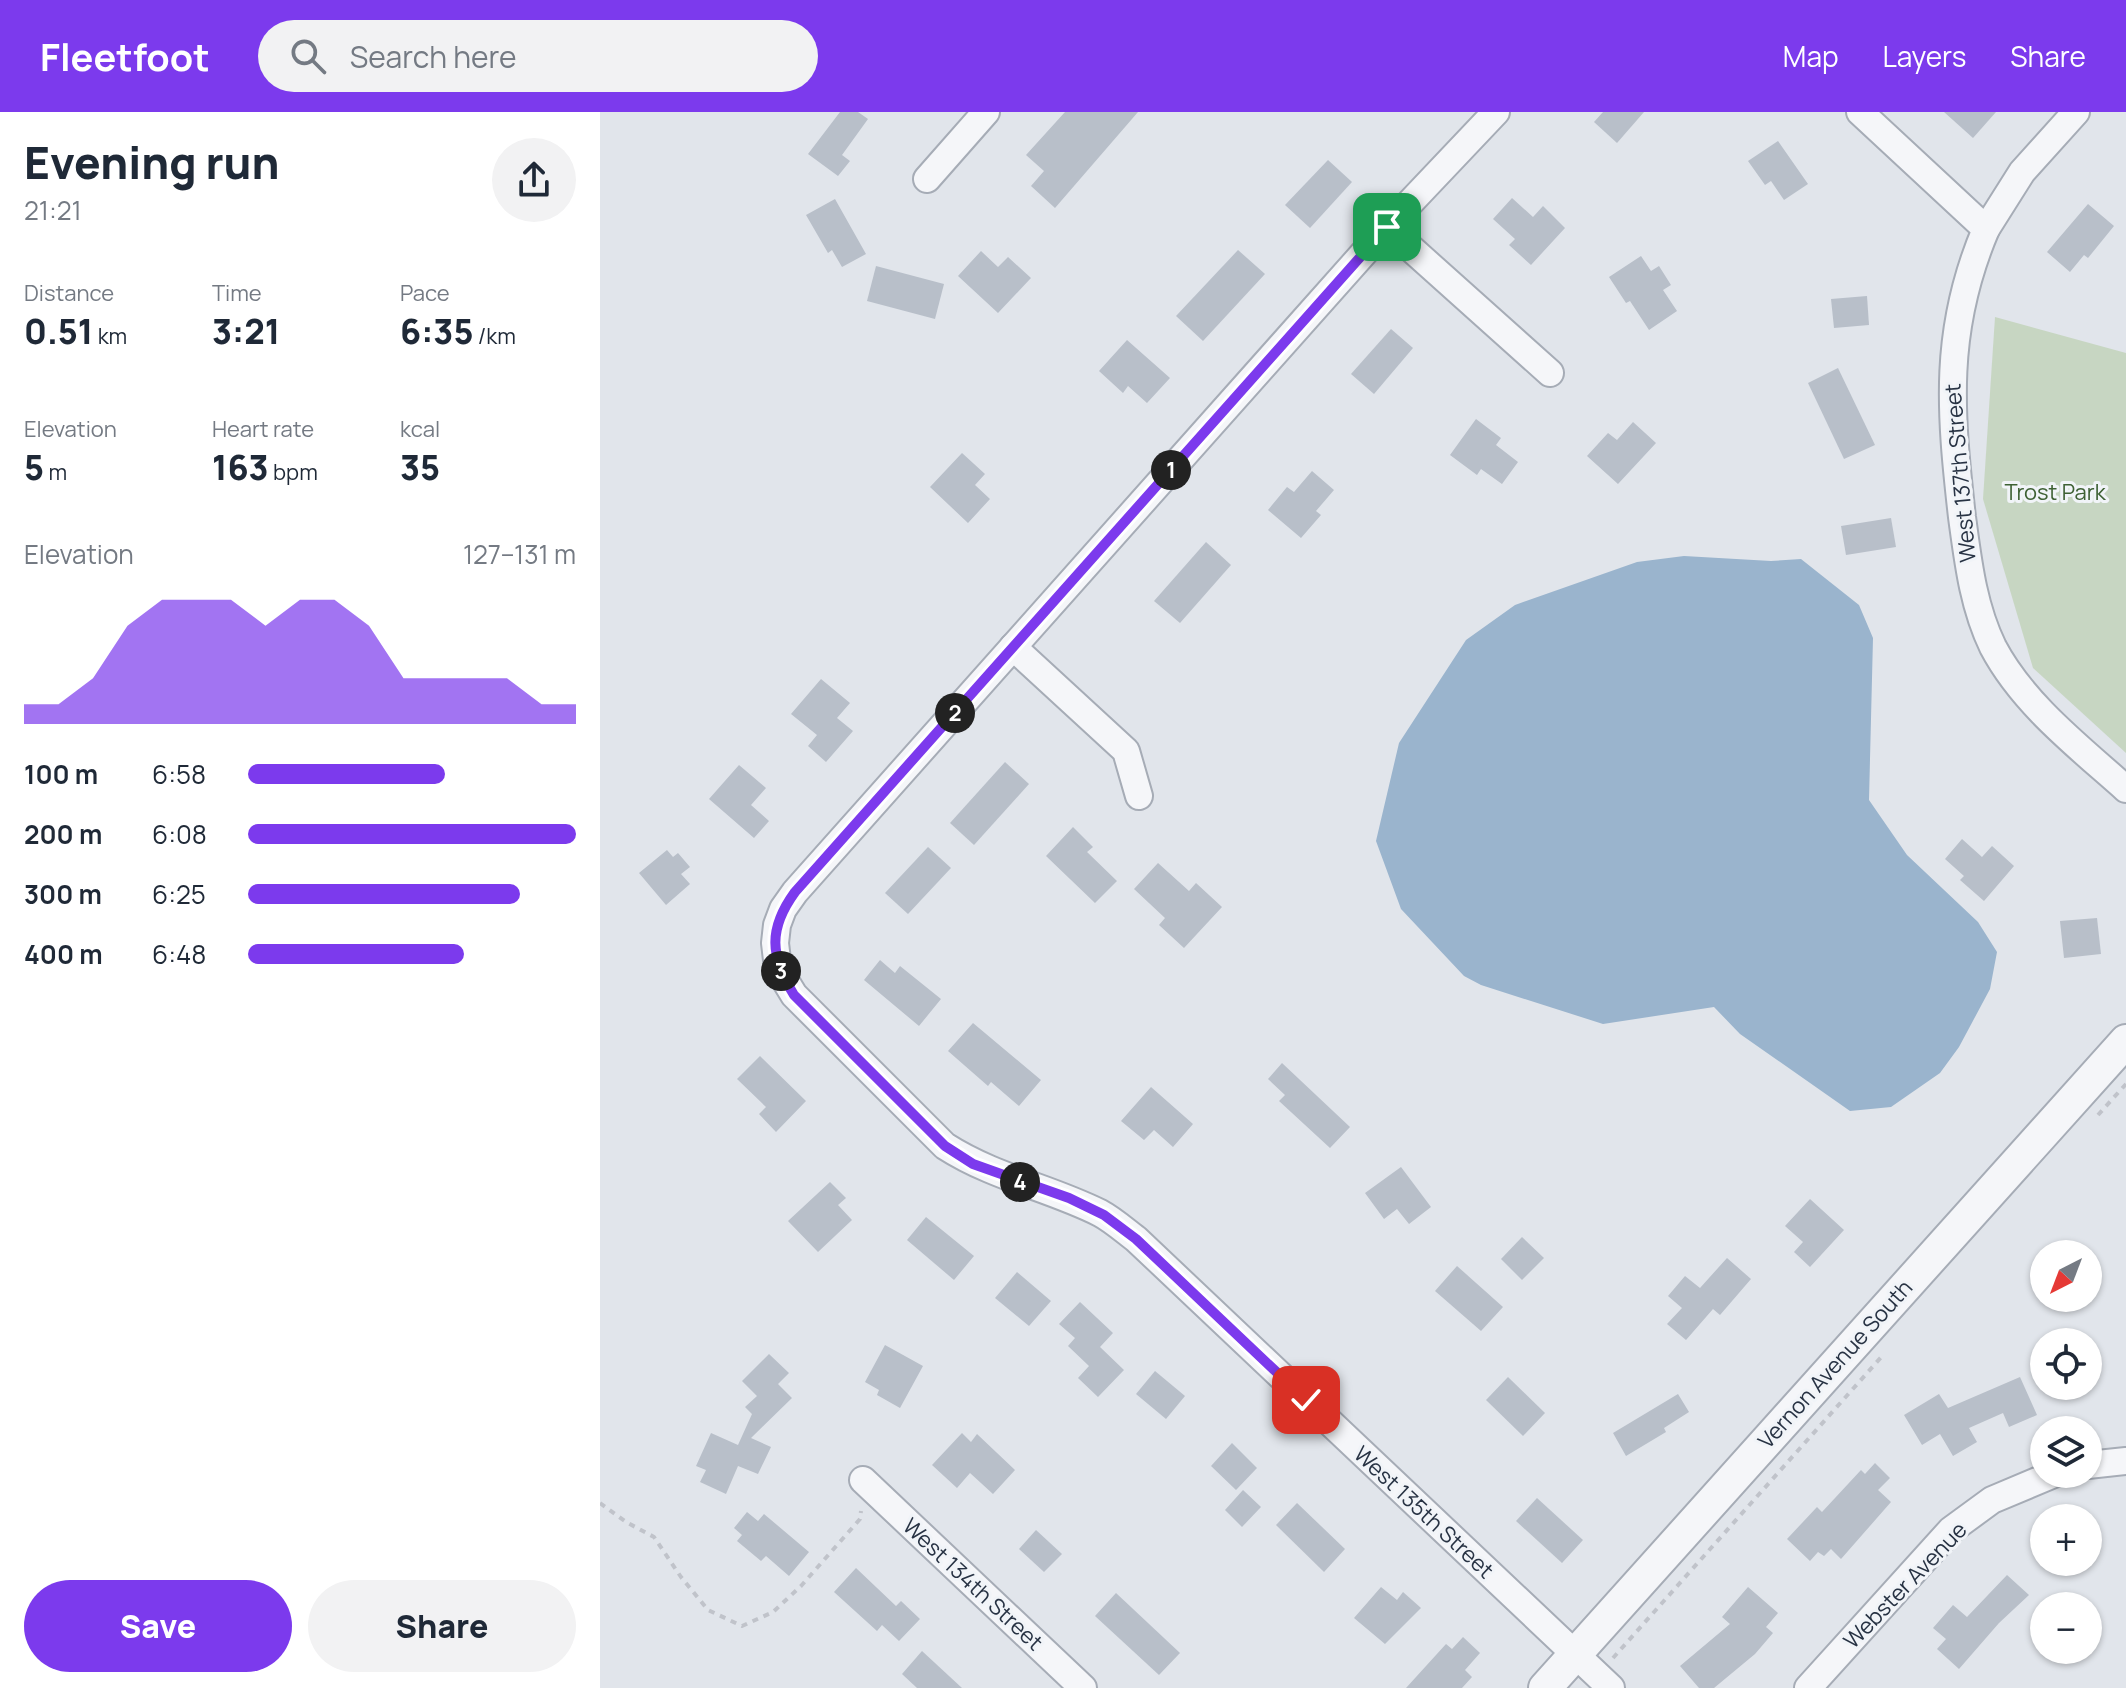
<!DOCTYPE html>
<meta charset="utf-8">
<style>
:root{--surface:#fff;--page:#f2f2f3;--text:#1f2937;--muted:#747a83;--accent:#7c3aed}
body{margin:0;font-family:Manrope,sans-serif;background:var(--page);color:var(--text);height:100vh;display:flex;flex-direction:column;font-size:30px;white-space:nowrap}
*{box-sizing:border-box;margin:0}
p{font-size:26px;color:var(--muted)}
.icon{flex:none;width:44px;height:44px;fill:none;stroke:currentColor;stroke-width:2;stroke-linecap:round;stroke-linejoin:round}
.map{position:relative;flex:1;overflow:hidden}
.side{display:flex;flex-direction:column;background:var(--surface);width:600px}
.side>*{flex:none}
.needle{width:52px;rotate:222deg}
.fabs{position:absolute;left:1430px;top:1128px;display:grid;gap:16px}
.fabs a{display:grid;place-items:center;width:72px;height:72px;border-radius:50%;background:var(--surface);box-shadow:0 2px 6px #0004;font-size:40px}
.pin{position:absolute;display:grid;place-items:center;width:68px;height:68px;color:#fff;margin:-34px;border-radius:16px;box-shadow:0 4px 12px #0006}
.km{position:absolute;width:40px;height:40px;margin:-20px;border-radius:50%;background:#222;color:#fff;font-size:22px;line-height:40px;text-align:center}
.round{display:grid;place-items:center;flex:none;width:84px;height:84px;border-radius:42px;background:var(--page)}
.headline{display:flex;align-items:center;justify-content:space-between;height:136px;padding:0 24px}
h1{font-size:44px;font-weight:800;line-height:60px}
.figures{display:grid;grid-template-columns:repeat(3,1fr);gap:12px;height:136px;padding:8px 24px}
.figures div{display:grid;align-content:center}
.figures b{font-size:34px;font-weight:800}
.figures small{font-size:22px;font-weight:400}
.figures p{font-size:22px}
.chart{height:224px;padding:16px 24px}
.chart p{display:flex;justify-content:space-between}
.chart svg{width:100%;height:144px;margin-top:8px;fill:var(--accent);opacity:.7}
.action{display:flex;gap:16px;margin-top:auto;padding:16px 24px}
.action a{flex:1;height:92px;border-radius:48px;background:var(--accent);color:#fff;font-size:32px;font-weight:800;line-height:92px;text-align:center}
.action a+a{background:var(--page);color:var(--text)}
ul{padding:0 24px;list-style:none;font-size:26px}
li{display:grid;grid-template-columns:128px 96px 1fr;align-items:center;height:60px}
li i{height:20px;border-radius:10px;background:var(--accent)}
header{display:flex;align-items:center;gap:48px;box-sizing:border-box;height:112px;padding:0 40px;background:var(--accent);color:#fff}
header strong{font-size:38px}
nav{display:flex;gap:44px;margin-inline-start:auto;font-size:28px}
.search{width:560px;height:72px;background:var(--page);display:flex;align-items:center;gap:20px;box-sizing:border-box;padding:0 28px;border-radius:44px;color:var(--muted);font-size:30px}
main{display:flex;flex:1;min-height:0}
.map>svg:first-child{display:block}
.green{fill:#c7d6c2}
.water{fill:#9ab4cd}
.building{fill:#b8bfc9}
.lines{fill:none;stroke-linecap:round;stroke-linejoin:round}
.minor-casing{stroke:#a6acb6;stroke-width:30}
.tertiary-casing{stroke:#a6acb6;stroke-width:36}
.path{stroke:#c0c3ca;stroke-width:4;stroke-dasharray:6 6;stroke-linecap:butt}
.minor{stroke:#f5f6f9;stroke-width:26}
.tertiary{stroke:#f5f6f9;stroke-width:32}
.route-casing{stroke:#fff;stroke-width:16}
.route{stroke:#7c3aed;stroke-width:10}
.labels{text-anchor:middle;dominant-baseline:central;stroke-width:6;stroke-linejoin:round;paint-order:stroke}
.street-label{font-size:22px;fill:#283344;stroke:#f1f4f8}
.park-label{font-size:22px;fill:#3e6134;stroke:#f1f4f8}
</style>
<header>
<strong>Fleetfoot</strong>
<div class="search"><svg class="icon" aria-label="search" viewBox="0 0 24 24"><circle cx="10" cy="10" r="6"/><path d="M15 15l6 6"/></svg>Search here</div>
<nav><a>Map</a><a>Layers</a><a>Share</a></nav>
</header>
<main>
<section class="side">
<div class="headline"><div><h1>Evening run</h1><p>21:21</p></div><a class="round"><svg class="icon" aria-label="share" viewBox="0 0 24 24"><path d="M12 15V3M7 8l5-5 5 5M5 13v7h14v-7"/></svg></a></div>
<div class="figures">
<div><p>Distance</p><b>0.51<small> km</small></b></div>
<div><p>Time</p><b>3:21</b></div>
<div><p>Pace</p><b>6:35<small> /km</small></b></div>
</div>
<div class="figures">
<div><p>Elevation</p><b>5<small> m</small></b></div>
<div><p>Heart rate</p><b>163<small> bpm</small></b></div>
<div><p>kcal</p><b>35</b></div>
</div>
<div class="chart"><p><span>Elevation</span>127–131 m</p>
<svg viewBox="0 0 160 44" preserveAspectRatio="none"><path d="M0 44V38L10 38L20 30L30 14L40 6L50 6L60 6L70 14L80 6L90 6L100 14L110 30L120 30L130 30L140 30L150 38L160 38V44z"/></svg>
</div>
<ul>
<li><b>100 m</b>6:58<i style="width:60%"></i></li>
<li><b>200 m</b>6:08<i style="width:100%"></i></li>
<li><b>300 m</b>6:25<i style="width:83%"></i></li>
<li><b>400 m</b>6:48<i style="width:66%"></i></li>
</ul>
<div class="action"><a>Save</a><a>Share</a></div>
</section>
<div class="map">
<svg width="1526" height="1576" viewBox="0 0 1526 1576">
<rect width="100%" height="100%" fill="#e1e5eb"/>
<path class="green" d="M 1395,205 L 1526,241 L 1526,641 L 1433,556 L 1383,387 Z"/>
<path class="water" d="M 1084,444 L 1171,449 L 1201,447 L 1259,493 L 1273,526 L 1269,688 L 1307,743 L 1378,810 L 1397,840 L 1390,877 L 1359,935 L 1340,961 L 1291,995 L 1250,999 L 1140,922 L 1114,895 L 1003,912 L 881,873 L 864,864 L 801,797 L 776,729 L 799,631 L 866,528 L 915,493 L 1037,450 Z"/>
<g class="building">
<path d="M 240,0 L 258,0 L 268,7 L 242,43 L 250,49 L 238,64 L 208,42 Z"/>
<path d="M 465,0 L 538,0 L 455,96 L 431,74 L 444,59 L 426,43 Z"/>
<path d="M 1003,0 L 1044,0 L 1017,31 L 994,10 Z"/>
<path d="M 1344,0 L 1396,0 L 1373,26 Z"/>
<path d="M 1178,29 L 1208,72 L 1184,88 L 1171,69 L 1165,73 L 1148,49 Z"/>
<path d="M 728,48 L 752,70 L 710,116 L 685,93 Z"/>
<path d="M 912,86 L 933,105 L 943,94 L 965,116 L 931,153 L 909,133 L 915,127 L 893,107 Z"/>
<path d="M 235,87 L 266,142 L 242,155 L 232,138 L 228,141 L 206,103 Z"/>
<path d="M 1488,92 L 1514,114 L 1488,146 L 1484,143 L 1470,160 L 1447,140 Z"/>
<path d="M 638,138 L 665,162 L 603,229 L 576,204 Z"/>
<path d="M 381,139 L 398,155 L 408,145 L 431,166 L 398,201 L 358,164 Z"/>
<path d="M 1041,144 L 1051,159 L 1059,154 L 1071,173 L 1063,178 L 1077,199 L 1049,218 L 1030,189 L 1026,191 L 1009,165 Z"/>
<path d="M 276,154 L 344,172 L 335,207 L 267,189 Z"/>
<path d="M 1267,184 L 1269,213 L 1234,216 L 1231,187 Z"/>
<path d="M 791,217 L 813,236 L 774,282 L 751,262 Z"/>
<path d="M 527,228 L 570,266 L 547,291 L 528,274 L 523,281 L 499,259 Z"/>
<path d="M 1238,256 L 1275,333 L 1244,347 L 1208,271 Z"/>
<path d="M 876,307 L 901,326 L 896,333 L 918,350 L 902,372 L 881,357 L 877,363 L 850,343 Z"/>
<path d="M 1033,310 L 1056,331 L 1018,372 L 987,344 L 1008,321 L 1017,328 Z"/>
<path d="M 362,341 L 385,362 L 375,373 L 390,387 L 368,411 L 330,375 Z"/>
<path d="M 712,359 L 734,378 L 716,399 L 721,403 L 701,426 L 668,398 L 687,375 L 694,380 Z"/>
<path d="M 1291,406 L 1296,435 L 1246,443 L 1241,414 Z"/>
<path d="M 606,430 L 631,453 L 580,511 L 554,489 Z"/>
<path d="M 221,567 L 250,591 L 237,606 L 253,619 L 226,650 L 208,634 L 217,623 L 191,602 Z"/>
<path d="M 405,650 L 429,672 L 374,733 L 350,711 Z"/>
<path d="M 139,653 L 166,676 L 151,693 L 169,709 L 154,726 L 109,687 Z"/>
<path d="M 473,715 L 493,735 L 487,740 L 517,769 L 495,791 L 446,744 Z"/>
<path d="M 1362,727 L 1382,745 L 1392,734 L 1414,754 L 1384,789 L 1360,768 L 1364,764 L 1345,747 Z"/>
<path d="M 328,735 L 351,756 L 308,802 L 285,781 Z"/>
<path d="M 67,738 L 73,745 L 78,741 L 90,755 L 81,762 L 90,772 L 66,793 L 39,761 Z"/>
<path d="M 558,751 L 589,779 L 596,771 L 622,795 L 584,836 L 559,813 L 565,806 L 534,777 Z"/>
<path d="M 1497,806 L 1501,842 L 1464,846 L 1460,809 Z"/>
<path d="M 280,848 L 295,861 L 300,854 L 341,887 L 319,914 L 264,868 Z"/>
<path d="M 373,911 L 441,968 L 419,994 L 391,970 L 388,974 L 348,939 Z"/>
<path d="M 160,944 L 206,989 L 176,1020 L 159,1002 L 166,995 L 137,967 Z"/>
<path d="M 682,951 L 750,1015 L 730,1036 L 679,989 L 685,983 L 668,967 Z"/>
<path d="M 551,975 L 593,1012 L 573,1035 L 554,1018 L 544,1028 L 521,1009 Z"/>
<path d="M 801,1055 L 831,1095 L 809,1112 L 797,1097 L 784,1107 L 765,1081 Z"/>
<path d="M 230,1070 L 246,1086 L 238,1093 L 252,1108 L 218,1140 L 188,1109 Z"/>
<path d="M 1210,1087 L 1244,1118 L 1210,1155 L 1194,1140 L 1203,1130 L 1185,1114 Z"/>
<path d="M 326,1105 L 374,1144 L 354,1168 L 307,1128 Z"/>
<path d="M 922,1125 L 944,1146 L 922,1168 L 901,1147 Z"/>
<path d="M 1127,1146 L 1151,1167 L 1120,1203 L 1113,1197 L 1086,1228 L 1067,1212 L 1082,1196 L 1068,1184 L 1085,1164 L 1100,1176 Z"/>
<path d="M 857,1154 L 903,1195 L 881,1219 L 835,1179 Z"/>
<path d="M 417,1160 L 451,1189 L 429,1214 L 395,1186 Z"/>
<path d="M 480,1190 L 513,1221 L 500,1235 L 524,1258 L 498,1285 L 478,1266 L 489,1254 L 468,1234 L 475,1226 L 459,1212 Z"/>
<path d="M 285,1233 L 323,1254 L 300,1296 L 277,1283 L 279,1278 L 265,1270 Z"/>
<path d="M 169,1242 L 189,1261 L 178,1272 L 192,1286 L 151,1326 L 171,1335 L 158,1362 L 138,1354 L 126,1382 L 100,1370 L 106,1358 L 96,1354 L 111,1321 L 138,1333 L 152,1302 L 145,1295 L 157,1284 L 142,1269 Z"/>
<path d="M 555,1259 L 585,1284 L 566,1307 L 536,1282 Z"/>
<path d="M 908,1265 L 945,1301 L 923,1324 L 886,1288 Z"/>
<path d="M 1420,1265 L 1437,1303 L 1409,1315 L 1403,1301 L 1369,1316 L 1377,1330 L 1353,1344 L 1340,1322 L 1322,1333 L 1304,1303 L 1339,1282 L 1348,1296 Z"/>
<path d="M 1078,1282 L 1089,1300 L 1064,1316 L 1066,1320 L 1026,1344 L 1013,1321 Z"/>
<path d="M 362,1321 L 371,1330 L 377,1322 L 415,1358 L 393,1382 L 370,1361 L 357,1376 L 332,1353 Z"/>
<path d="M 632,1331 L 657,1356 L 636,1378 L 611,1354 Z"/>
<path d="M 1275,1351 L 1290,1366 L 1278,1378 L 1291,1390 L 1241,1447 L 1231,1437 L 1224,1444 L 1218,1440 L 1210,1449 L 1187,1427 L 1217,1395 L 1222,1400 L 1261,1358 L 1265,1362 Z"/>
<path d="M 643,1378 L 661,1395 L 642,1415 L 625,1398 Z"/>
<path d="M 937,1386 L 983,1428 L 962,1451 L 916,1409 Z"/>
<path d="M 697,1391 L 745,1437 L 724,1460 L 676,1413 Z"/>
<path d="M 147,1400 L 158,1409 L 164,1402 L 209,1440 L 189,1464 L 166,1444 L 161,1449 L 137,1429 L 142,1423 L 134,1416 Z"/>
<path d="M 436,1418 L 462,1442 L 444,1460 L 419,1437 Z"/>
<path d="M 256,1456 L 296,1494 L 301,1489 L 320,1507 L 299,1529 L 282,1513 L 277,1519 L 234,1480 Z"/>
<path d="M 1407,1463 L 1429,1483 L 1399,1511 L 1359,1557 L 1337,1537 L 1346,1527 L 1333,1516 L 1353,1493 L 1367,1505 Z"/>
<path d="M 781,1475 L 797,1488 L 803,1480 L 821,1496 L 785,1532 L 754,1506 Z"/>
<path d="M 1148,1475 L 1178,1501 L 1166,1515 L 1173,1521 L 1155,1542 L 1114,1576 L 1099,1576 L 1080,1554 L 1130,1512 L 1122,1505 Z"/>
<path d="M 516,1481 L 580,1541 L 559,1563 L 495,1504 Z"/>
<path d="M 863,1525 L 880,1541 L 865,1558 L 872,1565 L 862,1576 L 806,1576 L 846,1532 L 852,1537 Z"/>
<path d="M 322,1539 L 362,1576 L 317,1576 L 302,1562 Z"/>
</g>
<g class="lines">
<g class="minor-casing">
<g id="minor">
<path d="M 896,0 L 787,115 L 195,780 L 183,797 L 177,813 L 175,831 L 177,848 L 183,865 L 194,883 L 345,1034 C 395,1066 448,1075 500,1101 C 513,1108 524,1118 536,1127 L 1011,1576"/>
<path d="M 1260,0 L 1386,117 C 1343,218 1350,299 1362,405 C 1368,449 1373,494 1393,535 C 1423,592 1479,635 1526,677"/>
<path d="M 327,67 L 386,0"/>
<path d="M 787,115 L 950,261"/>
<path d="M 1386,117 L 1422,60 L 1476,0"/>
<path d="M 413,535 L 526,639 L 539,684"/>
<path d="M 1488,1353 L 1526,1349"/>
<path d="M 263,1368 L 483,1576"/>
<path d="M 1208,1576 L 1351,1418 L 1392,1388 L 1454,1362"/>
</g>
</g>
<g class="tertiary-casing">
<path id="tertiary" d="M 945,1576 L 1526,929"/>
</g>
<g class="path">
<path d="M 1498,1003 L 1526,972"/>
<path d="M 0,1391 L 26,1410 L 54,1425 L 81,1465 L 108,1498 L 142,1514 L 173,1500 L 201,1474 L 260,1407 L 261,1399"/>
<path d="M 1013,1546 L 1284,1242"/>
</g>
<use href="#minor" class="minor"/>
<use href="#tertiary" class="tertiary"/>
</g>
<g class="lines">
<g class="route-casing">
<path id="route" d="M 706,1288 L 536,1127 L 504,1103 L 469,1086 L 373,1052 L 345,1034 L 194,883 C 170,844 168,817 195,780 L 787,115"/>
</g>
<use href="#route" class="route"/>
</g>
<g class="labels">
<g class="street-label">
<text transform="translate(1360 361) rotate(-95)">West 137th Street</text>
<text transform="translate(1235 1252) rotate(-48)">Vernon Avenue South</text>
<text transform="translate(824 1400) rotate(43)">West 135th Street</text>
<text transform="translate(373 1472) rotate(43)">West 134th Street</text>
<text transform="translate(1305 1473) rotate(-46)">Webster Avenue</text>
</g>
<g class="park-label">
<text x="1455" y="380">Trost Park</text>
</g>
</g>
</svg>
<div class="fabs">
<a><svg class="needle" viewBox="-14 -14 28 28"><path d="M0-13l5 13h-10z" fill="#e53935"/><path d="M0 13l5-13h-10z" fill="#747a83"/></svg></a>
<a><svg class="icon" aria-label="locate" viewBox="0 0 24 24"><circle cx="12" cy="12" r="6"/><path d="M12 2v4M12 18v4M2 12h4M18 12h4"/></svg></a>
<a><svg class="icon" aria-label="layers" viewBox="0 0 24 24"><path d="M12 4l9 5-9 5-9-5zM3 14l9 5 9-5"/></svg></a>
<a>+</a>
<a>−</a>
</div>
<div class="pin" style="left:787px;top:115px;background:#1e9e55"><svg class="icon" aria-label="arrive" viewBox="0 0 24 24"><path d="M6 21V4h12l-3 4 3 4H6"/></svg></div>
<div class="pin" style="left:706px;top:1288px;background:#d93025"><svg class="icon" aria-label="check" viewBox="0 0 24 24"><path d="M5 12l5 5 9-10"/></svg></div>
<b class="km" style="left:571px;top:358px">1</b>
<b class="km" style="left:355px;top:601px">2</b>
<b class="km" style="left:181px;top:859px">3</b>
<b class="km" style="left:420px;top:1070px">4</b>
</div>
</main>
